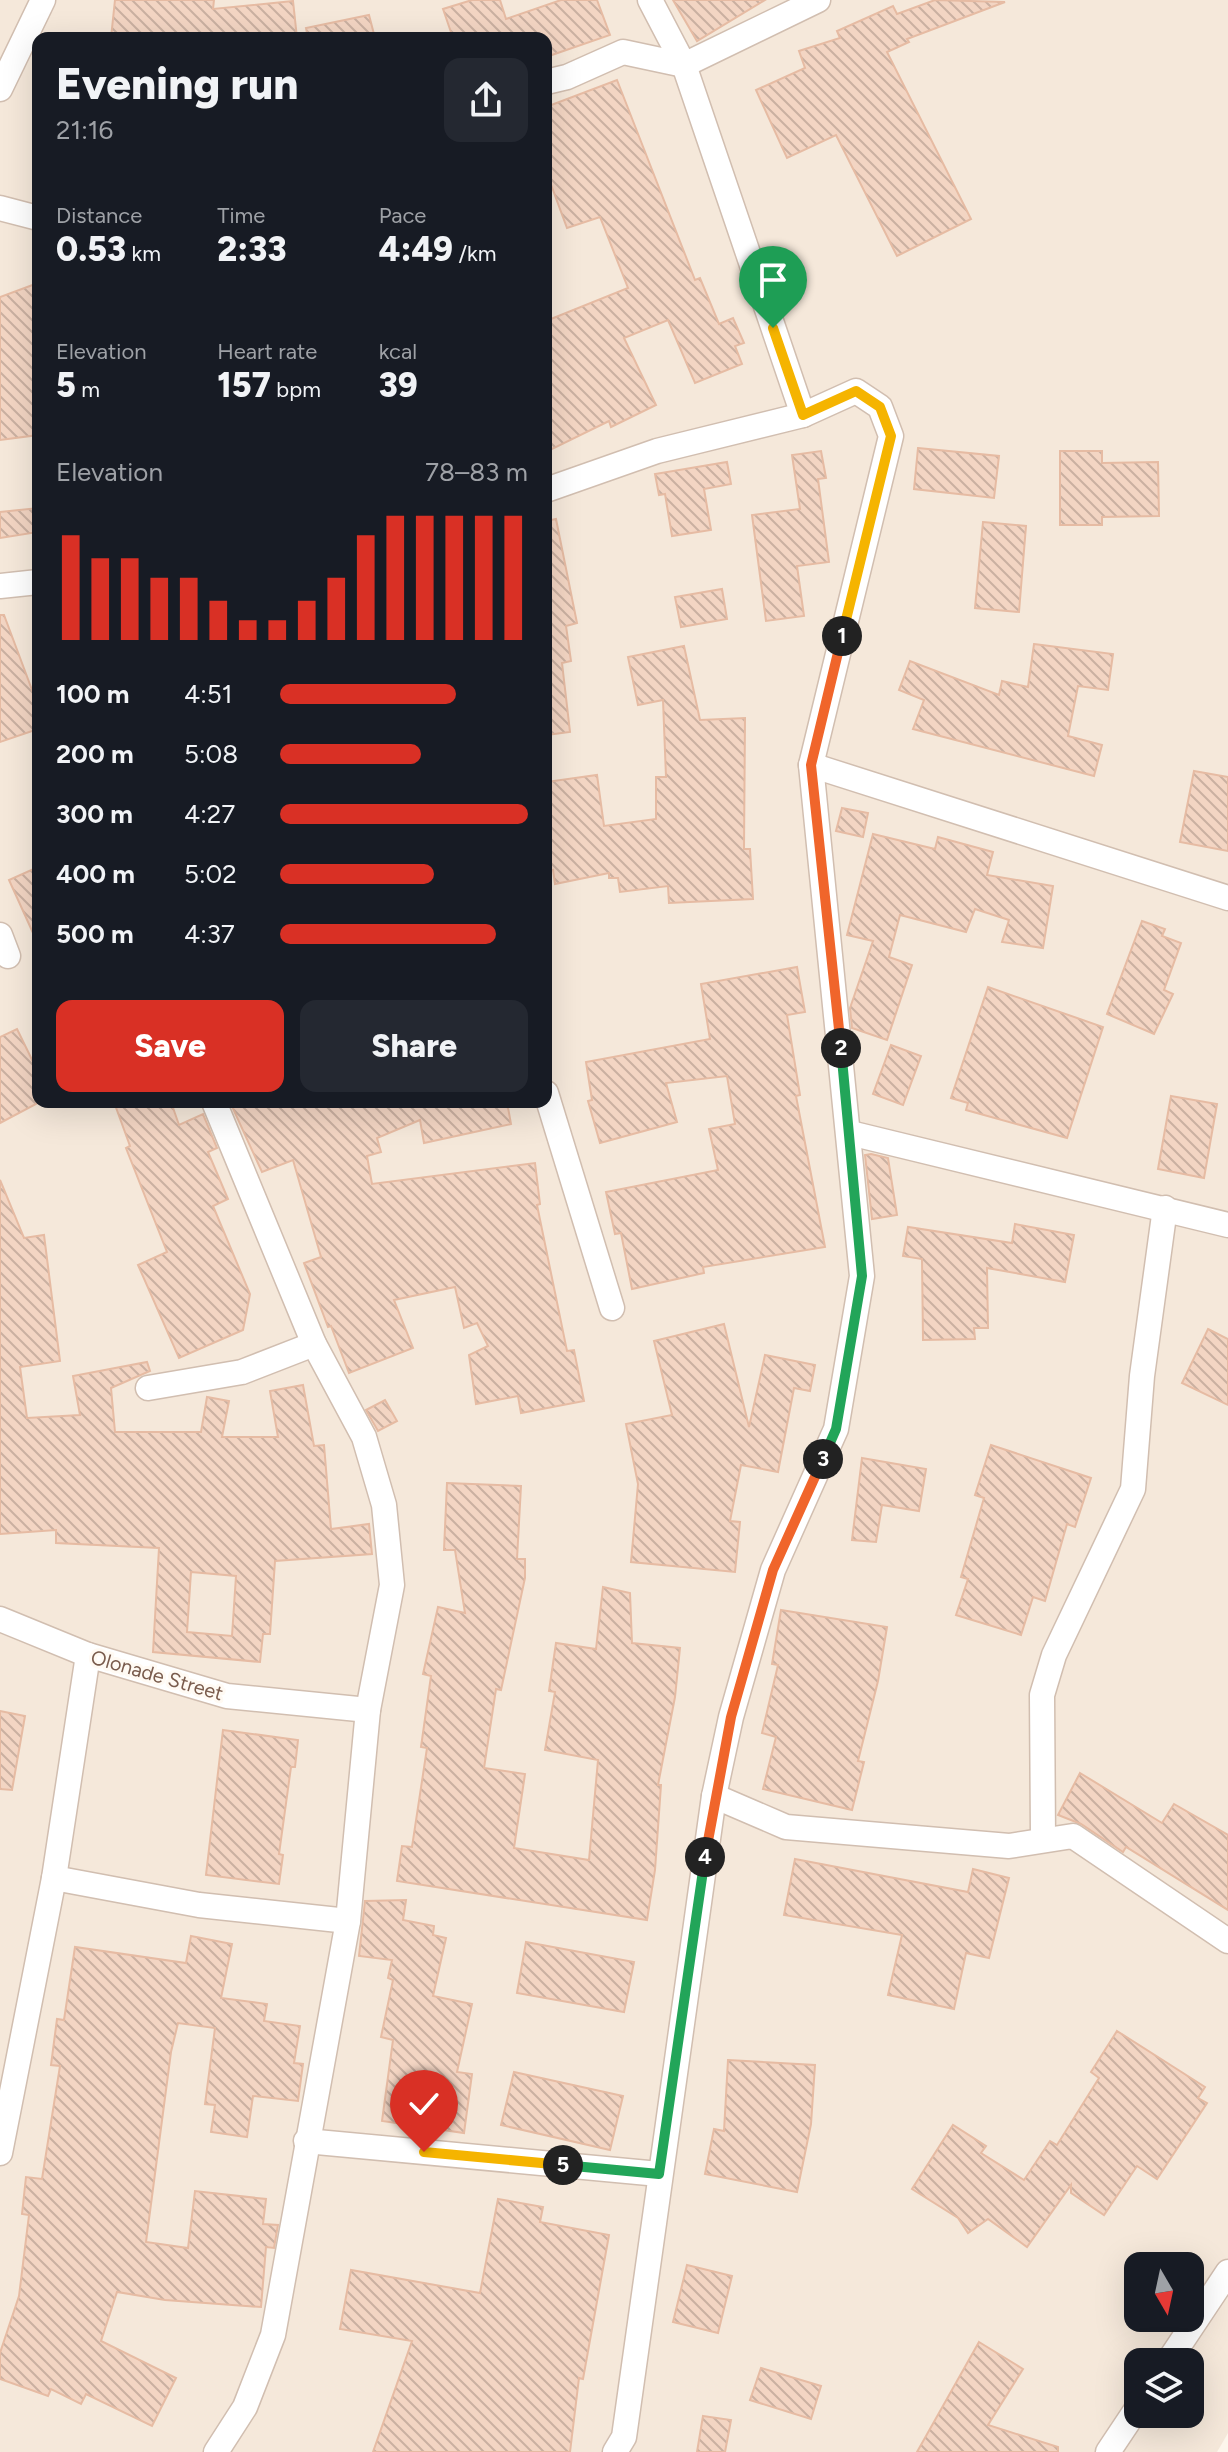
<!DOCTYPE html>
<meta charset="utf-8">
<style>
:root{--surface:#171b24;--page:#242831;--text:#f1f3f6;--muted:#9ea1a6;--accent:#d93025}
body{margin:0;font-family:Figtree,sans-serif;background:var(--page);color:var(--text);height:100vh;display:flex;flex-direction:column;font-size:30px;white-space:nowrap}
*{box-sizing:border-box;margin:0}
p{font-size:26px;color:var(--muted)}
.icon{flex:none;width:44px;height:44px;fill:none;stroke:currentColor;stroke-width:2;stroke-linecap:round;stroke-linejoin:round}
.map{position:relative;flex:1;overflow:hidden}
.panel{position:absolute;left:32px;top:32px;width:520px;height:1076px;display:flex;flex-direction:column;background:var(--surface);border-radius:16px;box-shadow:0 8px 32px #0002}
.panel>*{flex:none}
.needle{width:52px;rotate:171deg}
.buttons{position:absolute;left:1124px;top:2252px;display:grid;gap:16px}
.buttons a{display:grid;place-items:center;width:80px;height:80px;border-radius:16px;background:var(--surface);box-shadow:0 8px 32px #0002;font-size:40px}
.pin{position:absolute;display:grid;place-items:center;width:68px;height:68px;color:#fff;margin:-82px -34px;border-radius:50% 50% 50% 0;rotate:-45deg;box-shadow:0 0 8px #0007}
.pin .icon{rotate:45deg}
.km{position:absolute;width:40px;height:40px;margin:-20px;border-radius:50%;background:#222;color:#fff;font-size:22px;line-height:40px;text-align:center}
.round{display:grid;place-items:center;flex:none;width:84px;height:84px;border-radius:16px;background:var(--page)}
.head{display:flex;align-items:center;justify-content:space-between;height:136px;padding:0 24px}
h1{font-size:44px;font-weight:800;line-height:60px}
.stats{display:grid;grid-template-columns:repeat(3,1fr);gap:12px;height:136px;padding:8px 24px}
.stats div{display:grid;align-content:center}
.stats b{font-size:34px;font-weight:800}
.stats small{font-size:22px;font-weight:400}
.stats p{font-size:22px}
.chart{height:224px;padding:16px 24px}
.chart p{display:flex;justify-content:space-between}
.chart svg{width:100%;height:144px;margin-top:8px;stroke:var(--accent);stroke-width:6}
.action{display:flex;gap:16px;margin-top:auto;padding:16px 24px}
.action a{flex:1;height:92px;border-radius:16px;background:var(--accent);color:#fff;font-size:32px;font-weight:800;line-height:92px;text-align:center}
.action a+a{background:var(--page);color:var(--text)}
ul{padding:0 24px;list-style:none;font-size:26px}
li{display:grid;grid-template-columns:128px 96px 1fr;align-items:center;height:60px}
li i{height:20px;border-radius:10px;background:var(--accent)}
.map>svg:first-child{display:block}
.residential{fill:#f5e8da;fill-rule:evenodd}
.building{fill:url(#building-back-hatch);stroke:#e6bba3;stroke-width:2;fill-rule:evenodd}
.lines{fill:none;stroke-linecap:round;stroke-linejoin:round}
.minor-casing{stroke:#d1beb0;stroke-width:27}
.minor{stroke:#fff;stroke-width:24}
.split-1-casing{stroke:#fff;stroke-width:16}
.split-2-casing{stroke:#fff;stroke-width:16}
.split-3-casing{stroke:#fff;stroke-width:16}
.split-4-casing{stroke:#fff;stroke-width:16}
.split-5-casing{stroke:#fff;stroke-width:16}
.split-6-casing{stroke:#fff;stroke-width:16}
.split-1{stroke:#f5b400;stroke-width:10}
.split-2{stroke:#f0652b;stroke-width:10}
.split-3{stroke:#22a559;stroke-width:10}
.split-4{stroke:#f0652b;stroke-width:10}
.split-5{stroke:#22a559;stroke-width:10}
.split-6{stroke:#f5b400;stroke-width:10}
.labels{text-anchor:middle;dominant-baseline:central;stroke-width:6;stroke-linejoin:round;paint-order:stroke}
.street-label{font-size:20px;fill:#7a5c4d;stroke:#fffaf3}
</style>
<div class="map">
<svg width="1228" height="2452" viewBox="0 0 1228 2452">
<defs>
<pattern id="building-back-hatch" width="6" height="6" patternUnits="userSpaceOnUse" patternTransform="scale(2)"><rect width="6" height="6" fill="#f3d5c3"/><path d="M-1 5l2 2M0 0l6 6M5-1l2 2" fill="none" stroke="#cab0a1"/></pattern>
</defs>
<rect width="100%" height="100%" fill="#fdf6ec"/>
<path class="residential" d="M 0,0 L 1228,0 L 1228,2433 L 1217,2452 L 0,2452 ZM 38,38 L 546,38 L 546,1102 L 38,1102 ZM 1138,2266 L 1190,2266 L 1190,2318 L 1138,2318 ZM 1138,2362 L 1190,2362 L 1190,2414 L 1138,2414 Z"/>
<g class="building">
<path d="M 115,0 L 214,0 L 213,9 L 293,1 L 297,38 L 111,38 Z"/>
<path d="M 472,0 L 500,0 L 506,19 L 561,0 L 597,0 L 610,35 L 546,57 L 546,38 L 453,38 L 443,9 Z"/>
<path d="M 673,0 L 765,0 L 697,41 Z"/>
<path d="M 935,0 L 1005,2 L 907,39 L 909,42 L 887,52 L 971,219 L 897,256 L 836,135 L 787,158 L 756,90 L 805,68 L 799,51 L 840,38 L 837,31 L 893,6 L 897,14 Z"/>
<path d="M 369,15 L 375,38 L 308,38 L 306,28 Z"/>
<path d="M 617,80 L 695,280 L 700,278 L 719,324 L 733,318 L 744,343 L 735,346 L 742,364 L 695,383 L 668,320 L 624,338 L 656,405 L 611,427 L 609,421 L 546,452 L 546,321 L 628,288 L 600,217 L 567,228 L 546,171 L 546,107 Z"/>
<path d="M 38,283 L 38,435 L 0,440 L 0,297 Z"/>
<path d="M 918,448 L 999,456 L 994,498 L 914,489 Z"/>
<path d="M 821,451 L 826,478 L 818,479 L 829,562 L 797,566 L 804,616 L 766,621 L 752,515 L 800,509 L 792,455 Z"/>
<path d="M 1060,451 L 1102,451 L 1102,463 L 1158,462 L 1159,516 L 1102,517 L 1102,525 L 1060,525 Z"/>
<path d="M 727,462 L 731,484 L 704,489 L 711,530 L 672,536 L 665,494 L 659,495 L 655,474 Z"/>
<path d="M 38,508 L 38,532 L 0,538 L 0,512 Z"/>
<path d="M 556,519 L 577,623 L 566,626 L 571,661 L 562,663 L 570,732 L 546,735 L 546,521 Z"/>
<path d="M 983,522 L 1026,526 L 1019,612 L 975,608 Z"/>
<path d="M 722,589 L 727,619 L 681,627 L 675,597 Z"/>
<path d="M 0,615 L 4,615 L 38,706 L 38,729 L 0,742 Z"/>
<path d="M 1034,644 L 1113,654 L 1108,690 L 1078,686 L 1068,736 L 1102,745 L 1094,776 L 913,729 L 924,700 L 899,690 L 910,661 L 999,695 L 1002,681 L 1028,687 Z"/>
<path d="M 684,646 L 700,720 L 745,718 L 744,849 L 750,849 L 753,899 L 669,903 L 668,886 L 620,892 L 618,878 L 609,878 L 609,873 L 555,884 L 553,870 L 546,871 L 546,782 L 597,775 L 604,826 L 656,819 L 656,777 L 666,777 L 663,700 L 638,705 L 628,657 Z"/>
<path d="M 1194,771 L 1228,777 L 1228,851 L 1180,842 Z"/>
<path d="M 842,808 L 868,813 L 863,837 L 836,831 Z"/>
<path d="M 873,834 L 935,849 L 938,837 L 993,852 L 987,875 L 1053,886 L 1043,948 L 1002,942 L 1009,920 L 975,909 L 966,932 L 900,915 L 889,957 L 912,965 L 887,1040 L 852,1028 L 850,1008 L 873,941 L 847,935 Z"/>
<path d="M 38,867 L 38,944 L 9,880 Z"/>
<path d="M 1142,921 L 1165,929 L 1162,936 L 1181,943 L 1164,990 L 1173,994 L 1154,1034 L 1107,1014 Z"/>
<path d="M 797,967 L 805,1012 L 787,1015 L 800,1095 L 796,1096 L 825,1247 L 703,1267 L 704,1273 L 632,1289 L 621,1233 L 615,1234 L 606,1192 L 718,1170 L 709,1129 L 735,1124 L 727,1076 L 666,1083 L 677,1122 L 600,1143 L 588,1101 L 592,1100 L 586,1062 L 710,1039 L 701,984 Z"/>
<path d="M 988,987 L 1103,1027 L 1067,1138 L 966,1110 L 968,1103 L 951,1098 Z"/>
<path d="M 17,1029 L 38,1072 L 38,1103 L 0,1123 L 0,1037 Z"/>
<path d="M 891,1045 L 921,1056 L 903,1105 L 873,1094 Z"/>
<path d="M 1171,1096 L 1217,1104 L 1204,1178 L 1158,1169 Z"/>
<path d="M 114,1102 L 171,1102 L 179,1125 L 203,1114 L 217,1148 L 208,1152 L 228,1199 L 213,1206 L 250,1294 L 243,1330 L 179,1358 L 138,1265 L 167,1252 L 126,1148 L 130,1146 Z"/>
<path d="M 230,1102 L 507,1102 L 511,1124 L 424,1143 L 420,1120 L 377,1138 L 381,1152 L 367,1156 L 372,1184 L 535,1163 L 540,1204 L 537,1205 L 567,1351 L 574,1350 L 584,1401 L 521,1413 L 518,1396 L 476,1404 L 469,1355 L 488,1346 L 477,1323 L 464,1328 L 455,1287 L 394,1300 L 413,1348 L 349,1373 L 331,1326 L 328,1327 L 304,1263 L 321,1257 L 293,1160 L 262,1172 Z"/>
<path d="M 871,1154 L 888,1158 L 897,1215 L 872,1219 L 865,1155 Z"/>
<path d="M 0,1180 L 24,1238 L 44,1235 L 60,1361 L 20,1367 L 27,1418 L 80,1415 L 73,1376 L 147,1362 L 150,1371 L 111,1388 L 115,1432 L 201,1432 L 207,1397 L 229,1401 L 222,1437 L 278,1437 L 270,1391 L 303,1385 L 314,1446 L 324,1445 L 331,1529 L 369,1524 L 372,1554 L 275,1561 L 270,1634 L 263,1634 L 260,1662 L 153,1652 L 159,1548 L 56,1543 L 56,1530 L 0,1534 ZM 191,1572 L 236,1576 L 232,1636 L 187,1632 Z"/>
<path d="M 1015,1224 L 1074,1235 L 1065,1282 L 987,1268 L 988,1328 L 974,1328 L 975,1339 L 923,1340 L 922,1259 L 903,1256 L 908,1227 L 1012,1243 Z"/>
<path d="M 724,1324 L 749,1427 L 765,1355 L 815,1365 L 810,1391 L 794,1388 L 778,1472 L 741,1465 L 730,1521 L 740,1522 L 735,1572 L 631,1562 L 638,1484 L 626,1424 L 672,1415 L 654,1341 Z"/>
<path d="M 1208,1329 L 1228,1339 L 1228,1405 L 1182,1383 Z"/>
<path d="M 385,1400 L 397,1421 L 378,1431 L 366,1410 Z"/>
<path d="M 991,1445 L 1091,1478 L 1075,1527 L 1067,1524 L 1045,1601 L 1033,1597 L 1021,1635 L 956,1615 L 968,1579 L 961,1577 L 984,1498 L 975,1495 Z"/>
<path d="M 862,1458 L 926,1469 L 919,1511 L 882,1505 L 876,1542 L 852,1540 Z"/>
<path d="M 447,1483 L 521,1486 L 517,1559 L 525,1559 L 525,1578 L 501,1690 L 496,1689 L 484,1768 L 525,1774 L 514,1848 L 589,1860 L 598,1760 L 545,1750 L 555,1692 L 549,1691 L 556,1643 L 596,1649 L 603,1587 L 630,1593 L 632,1643 L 680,1648 L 675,1697 L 658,1785 L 661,1785 L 655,1870 L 647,1920 L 397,1881 L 402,1846 L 412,1847 L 427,1748 L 421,1747 L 431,1676 L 423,1674 L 438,1607 L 465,1613 L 455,1550 L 444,1550 Z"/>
<path d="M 781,1610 L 887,1627 L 878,1681 L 858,1761 L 864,1762 L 852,1810 L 763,1789 L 776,1737 L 762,1733 L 778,1665 L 772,1664 Z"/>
<path d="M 0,1711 L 25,1716 L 12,1790 L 0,1789 Z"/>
<path d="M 223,1730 L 298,1740 L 295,1767 L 291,1767 L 279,1854 L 283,1855 L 279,1884 L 206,1875 Z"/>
<path d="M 1080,1773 L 1162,1823 L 1174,1804 L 1228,1835 L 1228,1910 L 1126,1847 L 1123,1852 L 1081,1824 L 1058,1815 Z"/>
<path d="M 795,1859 L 968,1892 L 973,1869 L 1009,1878 L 989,1958 L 966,1953 L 954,2009 L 888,1995 L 902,1935 L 784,1915 Z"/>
<path d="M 406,1900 L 403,1920 L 434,1926 L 433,1935 L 446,1938 L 433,1996 L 472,2004 L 457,2072 L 472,2074 L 464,2133 L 382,2121 L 393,2040 L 381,2037 L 393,1980 L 388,1978 L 392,1960 L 359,1956 L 365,1901 Z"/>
<path d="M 191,1936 L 232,1944 L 221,1998 L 267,2004 L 264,2021 L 300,2026 L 294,2063 L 303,2064 L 298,2101 L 253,2096 L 247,2137 L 211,2132 L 215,2105 L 205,2104 L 215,2028 L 178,2023 L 171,2052 L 146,2242 L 188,2248 L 195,2191 L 266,2199 L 263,2224 L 278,2225 L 274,2248 L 266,2247 L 261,2307 L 165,2300 L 117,2292 L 101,2341 L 176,2378 L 152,2426 L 86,2394 L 81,2404 L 51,2389 L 48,2396 L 0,2379 L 0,2353 L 19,2296 L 29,2215 L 22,2214 L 26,2177 L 42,2179 L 60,2066 L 51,2065 L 57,2019 L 64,2020 L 75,1947 L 186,1963 Z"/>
<path d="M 526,1942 L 634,1962 L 624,2012 L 517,1993 Z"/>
<path d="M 1117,2031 L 1205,2087 L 1198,2098 L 1207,2103 L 1157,2179 L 1137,2166 L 1104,2215 L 1071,2193 L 1071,2185 L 1027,2247 L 988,2219 L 968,2233 L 958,2218 L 912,2189 L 953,2125 L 986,2146 L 981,2153 L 1024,2180 L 1050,2141 L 1057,2145 L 1099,2078 L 1091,2072 Z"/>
<path d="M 728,2060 L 815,2065 L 811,2124 L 797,2192 L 705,2174 L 714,2129 L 724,2131 Z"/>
<path d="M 514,2072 L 623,2096 L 610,2150 L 501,2125 Z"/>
<path d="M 498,2199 L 543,2207 L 540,2222 L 609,2235 L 583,2379 L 579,2378 L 570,2452 L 373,2452 L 412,2341 L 340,2329 L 351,2270 L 480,2293 Z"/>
<path d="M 687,2265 L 732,2276 L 718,2333 L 673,2322 Z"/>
<path d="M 979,2342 L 1023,2369 L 988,2425 L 1058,2447 L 1058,2452 L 917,2452 Z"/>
<path d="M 761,2368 L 821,2386 L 811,2419 L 750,2400 Z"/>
<path d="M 703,2416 L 731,2420 L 725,2452 L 697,2452 Z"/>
</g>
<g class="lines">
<g class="minor-casing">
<g id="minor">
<path d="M 650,0 L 684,65 L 803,415"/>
<path d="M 546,82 L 567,77 L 623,52 L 684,65 L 818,0"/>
<path d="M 0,89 L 43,0"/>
<path d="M 0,208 L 38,218"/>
<path d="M 546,490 L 657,451 L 803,415 L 856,391 L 880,407 L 891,436 L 811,765 L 862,1276 L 836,1429 L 773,1570 L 731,1717 L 714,1796 L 624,2437 L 615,2452"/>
<path d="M 0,586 L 38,582"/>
<path d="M 811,765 L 1228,898"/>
<path d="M 0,935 L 8,956"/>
<path d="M 546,1093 L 612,1308"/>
<path d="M 214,1102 L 314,1344 L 364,1437 L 384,1505 L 392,1585 L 368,1710 L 348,1921 L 273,2335 L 245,2407 L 216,2452"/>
<path d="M 850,1133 L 1228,1225"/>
<path d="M 148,1388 L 242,1372 L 314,1344"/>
<path d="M 0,1619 L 88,1655 L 227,1696 L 368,1710"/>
<path d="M 714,1796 L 786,1827 L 1009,1846 L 1073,1836 L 1228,1941"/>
<path d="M 1043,1838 L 1042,1695 L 1054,1655 L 1133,1489 L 1142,1376 L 1165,1208"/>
<path d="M 54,1878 L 199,1905 L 348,1921"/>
<path d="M 306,2141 L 659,2174"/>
<path d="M 0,2153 L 54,1878 L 88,1655"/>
<path d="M 1168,2362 L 1228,2272"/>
<path d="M 1108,2452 L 1138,2407"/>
</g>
</g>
<use href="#minor" class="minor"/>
</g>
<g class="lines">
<g class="split-1-casing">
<path id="split-1" d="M 773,328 L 803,415 L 856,391 L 880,407 L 891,436 L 842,636"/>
</g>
<g class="split-2-casing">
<path id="split-2" d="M 841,1048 L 811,765 L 842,636"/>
</g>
<g class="split-3-casing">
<path id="split-3" d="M 823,1459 L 836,1429 L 862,1276 L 841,1048"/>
</g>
<g class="split-4-casing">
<path id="split-4" d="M 705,1857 L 731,1717 L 773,1570 L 823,1459"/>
</g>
<g class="split-5-casing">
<path id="split-5" d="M 563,2165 L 659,2174 L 705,1857"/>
</g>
<g class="split-6-casing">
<path id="split-6" d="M 424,2152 L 563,2165"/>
</g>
<use href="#split-1" class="split-1"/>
<use href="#split-2" class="split-2"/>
<use href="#split-3" class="split-3"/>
<use href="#split-4" class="split-4"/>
<use href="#split-5" class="split-5"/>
<use href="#split-6" class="split-6"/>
</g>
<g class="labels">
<g class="street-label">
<text transform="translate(157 1675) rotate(16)">Olonade Street</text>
</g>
</g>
</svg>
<div class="buttons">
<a><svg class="needle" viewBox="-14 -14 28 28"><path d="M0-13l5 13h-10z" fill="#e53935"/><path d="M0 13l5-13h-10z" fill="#9ea1a6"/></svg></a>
<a><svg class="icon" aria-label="layers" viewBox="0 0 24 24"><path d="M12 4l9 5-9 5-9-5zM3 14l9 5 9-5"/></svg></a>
</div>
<div class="pin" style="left:773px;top:328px;background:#1e9e55"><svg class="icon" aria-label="arrive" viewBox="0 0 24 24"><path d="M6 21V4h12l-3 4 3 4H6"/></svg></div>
<div class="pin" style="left:424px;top:2152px;background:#d93025"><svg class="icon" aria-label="check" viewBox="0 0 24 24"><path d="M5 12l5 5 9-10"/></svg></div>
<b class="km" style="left:842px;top:636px">1</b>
<b class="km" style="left:841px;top:1048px">2</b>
<b class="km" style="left:823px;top:1459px">3</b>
<b class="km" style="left:705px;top:1857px">4</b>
<b class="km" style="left:563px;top:2165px">5</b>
<section class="panel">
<div class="head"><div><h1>Evening run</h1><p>21:16</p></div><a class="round"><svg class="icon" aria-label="share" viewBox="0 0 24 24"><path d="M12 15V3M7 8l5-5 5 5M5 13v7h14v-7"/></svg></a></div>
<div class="stats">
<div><p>Distance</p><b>0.53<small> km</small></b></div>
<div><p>Time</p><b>2:33</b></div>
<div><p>Pace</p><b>4:49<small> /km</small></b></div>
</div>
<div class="stats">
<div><p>Elevation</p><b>5<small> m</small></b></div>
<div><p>Heart rate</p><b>157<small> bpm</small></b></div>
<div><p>kcal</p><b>39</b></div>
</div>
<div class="chart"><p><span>Elevation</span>78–83 m</p>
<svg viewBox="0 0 160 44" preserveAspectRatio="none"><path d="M5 44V12M15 44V19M25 44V19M35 44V25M45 44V25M55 44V32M65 44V38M75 44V38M85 44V32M95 44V25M105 44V12M115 44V6M125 44V6M135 44V6M145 44V6M155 44V6"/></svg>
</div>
<ul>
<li><b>100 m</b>4:51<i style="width:71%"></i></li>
<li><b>200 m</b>5:08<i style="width:57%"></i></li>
<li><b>300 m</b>4:27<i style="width:100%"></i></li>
<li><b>400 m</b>5:02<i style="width:62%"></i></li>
<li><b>500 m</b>4:37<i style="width:87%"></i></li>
</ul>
<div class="action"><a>Save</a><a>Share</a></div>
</section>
</div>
